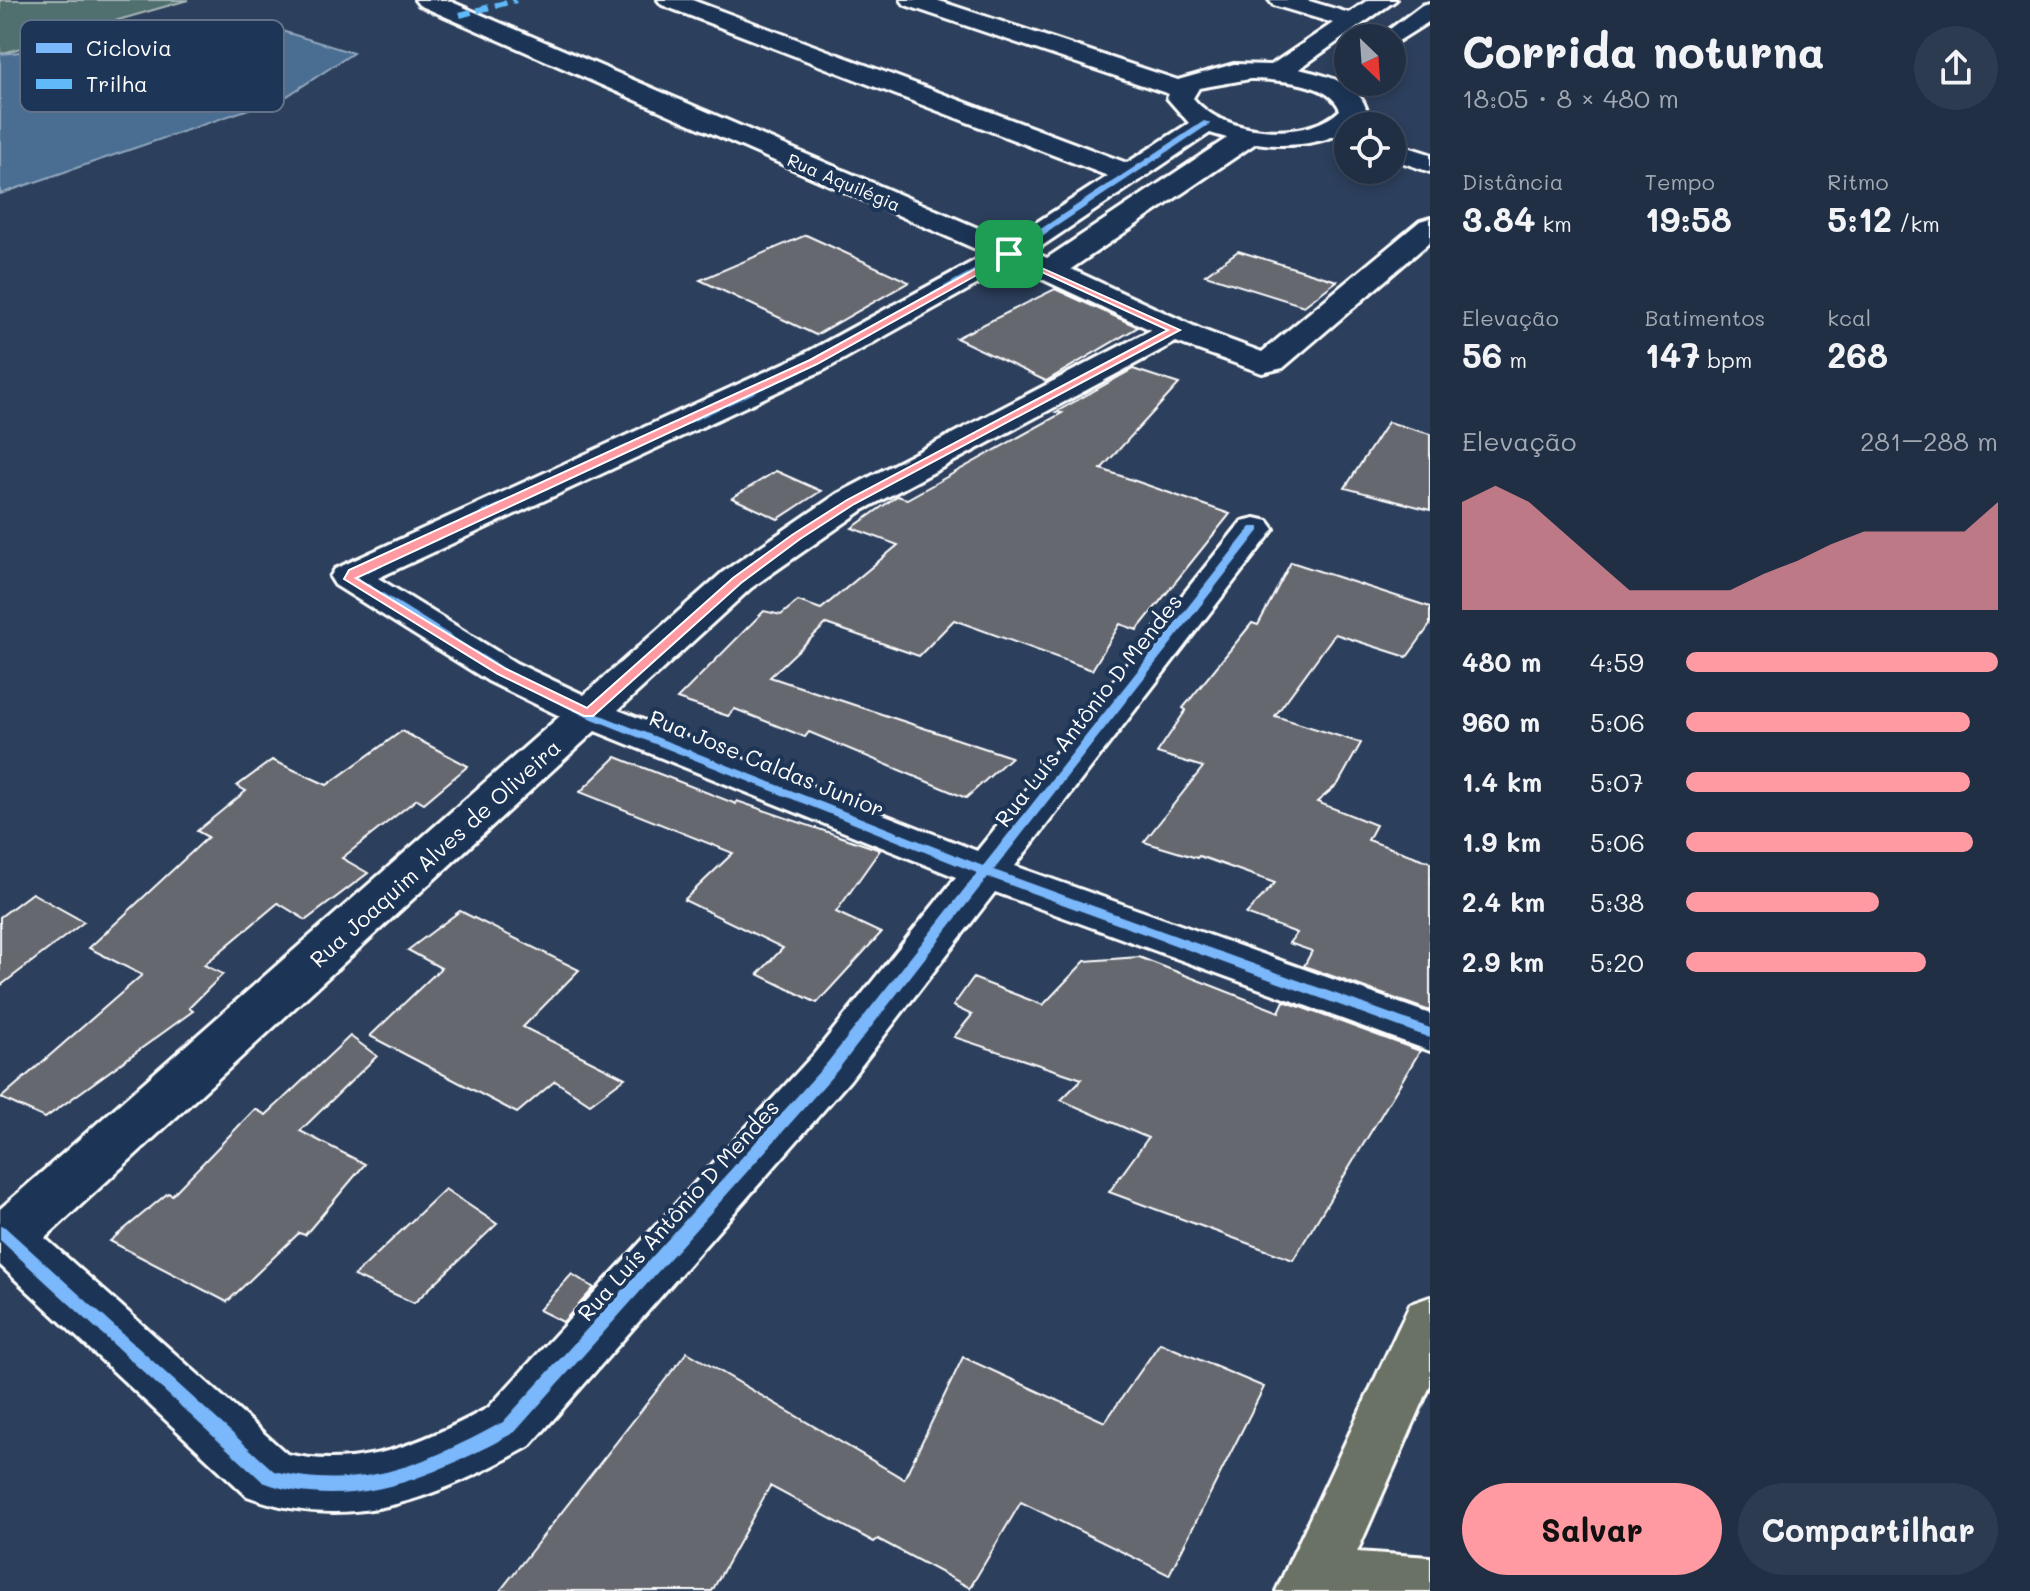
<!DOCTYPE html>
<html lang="pt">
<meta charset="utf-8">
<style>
:root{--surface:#212f45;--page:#2d3b50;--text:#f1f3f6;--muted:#a2a9b3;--line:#3e4a5e;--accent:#ff9aa2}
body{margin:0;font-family:Mali,sans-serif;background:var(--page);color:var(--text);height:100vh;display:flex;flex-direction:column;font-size:30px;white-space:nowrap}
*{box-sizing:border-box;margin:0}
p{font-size:26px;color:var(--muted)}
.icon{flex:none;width:44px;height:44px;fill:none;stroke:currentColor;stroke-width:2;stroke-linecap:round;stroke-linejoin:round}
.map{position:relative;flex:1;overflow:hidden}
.drawer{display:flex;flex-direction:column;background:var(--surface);width:600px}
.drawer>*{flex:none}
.needle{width:52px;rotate:155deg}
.controls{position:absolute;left:1334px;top:24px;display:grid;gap:16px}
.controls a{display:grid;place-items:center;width:72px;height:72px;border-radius:50%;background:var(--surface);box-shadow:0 4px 12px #0003,0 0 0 2px var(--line);font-size:40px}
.pin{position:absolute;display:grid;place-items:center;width:68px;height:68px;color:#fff;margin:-34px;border-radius:16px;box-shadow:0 4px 12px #0006}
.round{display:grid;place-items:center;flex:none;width:84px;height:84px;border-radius:42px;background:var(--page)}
.headline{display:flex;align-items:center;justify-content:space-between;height:136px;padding:0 32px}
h1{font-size:44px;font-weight:700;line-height:60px}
.figures{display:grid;grid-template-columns:repeat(3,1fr);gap:12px;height:136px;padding:8px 32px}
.figures div{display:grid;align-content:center}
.figures b{font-size:34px;font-weight:700}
.figures small{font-size:22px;font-weight:400}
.figures p{font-size:22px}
.chart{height:224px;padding:16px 32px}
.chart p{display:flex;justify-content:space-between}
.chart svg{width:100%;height:144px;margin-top:8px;fill:var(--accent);opacity:.7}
.primary-button{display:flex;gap:16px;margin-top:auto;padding:16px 32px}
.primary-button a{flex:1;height:92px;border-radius:48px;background:var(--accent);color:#111;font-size:32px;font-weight:700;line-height:92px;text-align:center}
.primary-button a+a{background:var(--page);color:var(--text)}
ul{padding:0 32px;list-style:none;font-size:26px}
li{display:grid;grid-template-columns:128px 96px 1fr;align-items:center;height:60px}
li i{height:20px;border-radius:10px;background:var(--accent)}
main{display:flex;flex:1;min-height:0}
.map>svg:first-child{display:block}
.green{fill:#4f6f6e;stroke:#a7b7b6;stroke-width:2}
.water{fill:#4a6e92;stroke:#92a8be;stroke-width:2}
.building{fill:#666770;stroke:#fff;stroke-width:2}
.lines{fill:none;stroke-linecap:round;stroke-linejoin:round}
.street-casing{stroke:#fff;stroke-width:6}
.primary-casing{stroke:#fff;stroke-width:6}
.highway-casing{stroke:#fff;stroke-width:6}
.street{fill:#1d3557;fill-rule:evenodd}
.primary{fill:#6b7165;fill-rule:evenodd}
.highway{fill:#6b7165;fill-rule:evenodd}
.quiet{stroke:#60bafa;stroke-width:6;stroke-dasharray:12 6;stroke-linecap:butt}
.cycleway-casing{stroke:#1d3557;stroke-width:5}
.cycleway{fill:#7ab7fb;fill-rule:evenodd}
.route{fill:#ff9aa2;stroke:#fff;stroke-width:2;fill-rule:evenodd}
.labels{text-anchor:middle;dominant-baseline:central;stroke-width:8;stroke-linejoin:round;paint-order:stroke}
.far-street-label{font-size:18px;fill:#fff;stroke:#1d3557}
.street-label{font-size:22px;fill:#fff;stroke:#1d3557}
.key{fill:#1d3557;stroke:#617289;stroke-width:2}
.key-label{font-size:22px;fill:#fff}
</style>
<main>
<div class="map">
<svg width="1430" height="1591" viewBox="0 0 1430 1591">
<rect width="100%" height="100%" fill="#2c3f5c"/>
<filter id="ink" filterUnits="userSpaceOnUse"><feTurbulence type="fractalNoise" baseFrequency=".0125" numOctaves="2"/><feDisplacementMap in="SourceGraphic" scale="16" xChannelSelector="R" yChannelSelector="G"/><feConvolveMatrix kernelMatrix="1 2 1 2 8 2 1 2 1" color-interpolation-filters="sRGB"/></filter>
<g filter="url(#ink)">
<path class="green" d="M 0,0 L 188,0 L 0,54 Z"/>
<path class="water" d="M 269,27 L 353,53 L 287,96 L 0,194 L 0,54 Z"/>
<g class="building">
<path d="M 806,235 L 909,282 L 816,335 L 700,280 Z"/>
<path d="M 1238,251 L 1337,281 L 1304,306 L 1205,275 Z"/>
<path d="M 1055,289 L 1138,327 L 1046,381 L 956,338 Z"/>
<path d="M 1133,369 L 1179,384 L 1101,469 L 1230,514 L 1137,630 L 1120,624 L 1092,670 L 954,620 L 919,656 L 826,624 L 770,677 L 1011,757 L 966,798 L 809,732 L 805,737 L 735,709 L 728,716 L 677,699 L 764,611 L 781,615 L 798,601 L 821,609 L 898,545 L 852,528 L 897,496 L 907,499 L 1062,413 L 1056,412 Z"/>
<path d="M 1388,422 L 1430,434 L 1430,510 L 1345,488 Z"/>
<path d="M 776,471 L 821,491 L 778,519 L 732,498 Z"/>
<path d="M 1291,562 L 1430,607 L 1430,625 L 1407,657 L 1335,634 L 1275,716 L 1361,743 L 1338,784 L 1317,802 L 1376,825 L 1368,840 L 1430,862 L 1430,1011 L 1304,966 L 1312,951 L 1289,943 L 1297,933 L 1246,914 L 1275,883 L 1199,856 L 1197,858 L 1144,842 L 1203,767 L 1157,753 L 1186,710 L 1183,708 L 1252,623 L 1258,625 Z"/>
<path d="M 402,731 L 468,766 L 424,803 L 417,799 L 342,858 L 368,873 L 306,920 L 278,903 L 204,965 L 223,974 L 189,1008 L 193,1011 L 45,1118 L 1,1098 L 142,975 L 89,948 L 208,837 L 197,831 L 246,791 L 237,786 L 272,760 L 327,785 Z"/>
<path d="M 616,757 L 736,804 L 737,801 L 880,850 L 836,912 L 881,933 L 817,1003 L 758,974 L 783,948 L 684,900 L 733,853 L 580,792 Z"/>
<path d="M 32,893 L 84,922 L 0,986 L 0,917 Z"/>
<path d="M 460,911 L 579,970 L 523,1027 L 625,1078 L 590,1104 L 555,1081 L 517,1113 L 370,1036 L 441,968 L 408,950 Z"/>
<path d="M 1139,957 L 1279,1012 L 1284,1001 L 1420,1051 L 1293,1260 L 1109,1192 L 1148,1138 L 1061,1100 L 1082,1079 L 954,1037 L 972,1015 L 953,1006 L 973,978 L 1043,1005 L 1085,961 Z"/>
<path d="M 350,1036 L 377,1056 L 300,1131 L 365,1164 L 305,1235 L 299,1233 L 227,1302 L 110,1241 L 168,1193 L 172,1195 L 255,1109 L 266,1115 Z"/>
<path d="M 445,1189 L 497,1224 L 414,1303 L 354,1276 Z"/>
<path d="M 572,1274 L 594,1288 L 563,1322 L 539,1310 Z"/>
<path d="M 1160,1343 L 1264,1387 L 1169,1575 L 1021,1502 L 970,1588 L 878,1539 L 874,1542 L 770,1486 L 712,1591 L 500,1591 L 687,1352 L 904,1479 L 963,1357 L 1105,1422 Z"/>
</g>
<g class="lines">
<g class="street-casing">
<g id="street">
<path d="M 415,0 L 447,0 L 1008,241 L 1108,176 L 662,5 L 658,0 L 692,0 L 1127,163 L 1189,123 L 1167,98 L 1169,94 L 905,5 L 901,0 L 936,0 L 1178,80 L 1234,64 L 1271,65 L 1333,23 L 1273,5 L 1269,0 L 1306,0 L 1349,13 L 1368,0 L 1396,0 L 1299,69 C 1324,75 1361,83 1367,112 C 1346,142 1295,149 1256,143 L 1071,269 L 1200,329 L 1262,352 L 1420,221 L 1430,218 L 1430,242 L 1283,368 L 1262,373 L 1176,342 L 863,510 L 751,588 L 618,710 L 977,851 L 1242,521 L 1255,518 L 1268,521 L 1274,529 L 1268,537 L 1015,866 L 1430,1014 L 1430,1051 L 995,892 L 850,1080 L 530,1446 C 438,1497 352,1535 247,1496 L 0,1265 L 0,1209 L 560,716 L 488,681 L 335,585 L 330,577 L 335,569 L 802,355 L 987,254 L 419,5 ZM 1250,79 C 1275,80 1330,81 1340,110 C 1306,143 1222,135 1193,98 L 1199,88 ZM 1210,133 L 1227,138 L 1047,258 L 1033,252 ZM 1012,265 L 1151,330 L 837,494 L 723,572 L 584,695 L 516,663 L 378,578 L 826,369 ZM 595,731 L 956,877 L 814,1054 L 488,1408 C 425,1442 359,1471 287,1454 L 45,1238 Z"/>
<path d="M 1430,3 L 1430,21 L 1392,45 L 1392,38 L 1378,38 L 1422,5 Z"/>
<path d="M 1392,142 L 1430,154 L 1430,172 L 1392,159 Z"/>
</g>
</g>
<g class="primary-casing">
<path id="primary" d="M 1430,1297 L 1430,1386 L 1340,1591 L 1276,1591 L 1410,1304 Z"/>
</g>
<g class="highway-casing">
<path id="highway" d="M 1314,1549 L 1430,1557 L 1430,1591 L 1287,1591 L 1282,1579 L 1291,1558 Z"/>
</g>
<use href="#street" class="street"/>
<use href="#primary" class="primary"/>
<use href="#highway" class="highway"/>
<path class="quiet" d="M 460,15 L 516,0"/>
<g class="cycleway-casing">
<path id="cycleway" d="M 1204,121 L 1211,123 L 1012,256 L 817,364 L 357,577 L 506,670 L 593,712 L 983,866 L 1251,527 L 1259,527 L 1259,531 L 994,870 L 1430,1028 L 1430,1038 L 988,877 L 837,1071 L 515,1432 C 439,1474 350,1515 263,1482 L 0,1240 L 0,1225 L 5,1227 L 274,1471 C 362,1493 427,1463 503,1422 L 827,1063 L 977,873 L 585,716 L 498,674 L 345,579 L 344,577 L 345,575 L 811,360 L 1006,252 Z"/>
</g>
<use href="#cycleway" class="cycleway"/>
</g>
</g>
<path class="route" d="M 1006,252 L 1180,330 L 854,504 L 800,539 L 741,583 L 593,716 L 584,716 L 498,674 L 344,579 L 349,570 L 810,360 ZM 1009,257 L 1168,330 L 847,500 L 792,535 L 733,578 L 587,708 L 506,669 L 356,578 L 817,364 Z"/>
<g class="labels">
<g class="far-street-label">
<text transform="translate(844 182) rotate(23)">Rua Aquilégia</text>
</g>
<g class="street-label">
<text transform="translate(1088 710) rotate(-52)">Rua Luís Antônio D Mendes</text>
<text transform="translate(767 763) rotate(22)">Rua Jose Caldas Junior</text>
<text transform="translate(435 853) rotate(-42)">Rua Joaquim Alves de Oliveira</text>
<text transform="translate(678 1210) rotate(-48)">Rua Luís Antônio D Mendes</text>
</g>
</g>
<rect x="20" y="20" width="264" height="92" rx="12" class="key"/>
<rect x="36" y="43" width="36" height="10" fill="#7ab7fb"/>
<rect x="36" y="79" width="36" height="10" fill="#60bafa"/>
<g class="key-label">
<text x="86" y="56">Ciclovia</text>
<text x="86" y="92">Trilha</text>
</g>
</svg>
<div class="controls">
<a><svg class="needle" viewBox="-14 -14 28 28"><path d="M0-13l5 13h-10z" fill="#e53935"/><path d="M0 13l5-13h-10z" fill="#a2a9b3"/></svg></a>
<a><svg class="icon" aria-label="locate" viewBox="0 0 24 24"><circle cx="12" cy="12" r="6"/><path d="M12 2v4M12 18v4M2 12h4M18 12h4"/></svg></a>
</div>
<div class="pin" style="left:1009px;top:254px;background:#1e9e55"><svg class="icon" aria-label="arrive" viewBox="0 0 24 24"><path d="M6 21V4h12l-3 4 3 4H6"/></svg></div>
</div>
<section class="drawer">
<div class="headline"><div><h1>Corrida noturna</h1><p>18:05 · 8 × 480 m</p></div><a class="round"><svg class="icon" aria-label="share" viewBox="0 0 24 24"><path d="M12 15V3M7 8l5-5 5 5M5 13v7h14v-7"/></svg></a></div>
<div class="figures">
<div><p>Distância</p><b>3.84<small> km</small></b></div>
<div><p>Tempo</p><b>19:58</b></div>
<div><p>Ritmo</p><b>5:12<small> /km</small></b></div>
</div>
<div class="figures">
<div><p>Elevação</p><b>56<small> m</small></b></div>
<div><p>Batimentos</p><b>147<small> bpm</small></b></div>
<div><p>kcal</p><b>268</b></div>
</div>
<div class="chart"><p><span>Elevação</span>281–288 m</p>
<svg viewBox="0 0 160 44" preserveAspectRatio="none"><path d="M0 44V11L10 6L20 11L30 20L40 29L50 38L60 38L70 38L80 38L90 33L100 29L110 24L120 20L130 20L140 20L150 20L160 11V44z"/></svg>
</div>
<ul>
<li><b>480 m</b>4:59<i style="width:100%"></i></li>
<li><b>960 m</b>5:06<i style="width:91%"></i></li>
<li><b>1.4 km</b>5:07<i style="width:91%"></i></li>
<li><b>1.9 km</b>5:06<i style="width:92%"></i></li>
<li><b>2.4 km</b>5:38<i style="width:62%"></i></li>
<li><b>2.9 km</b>5:20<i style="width:77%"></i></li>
</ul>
<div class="primary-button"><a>Salvar</a><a>Compartilhar</a></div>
</section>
</main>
